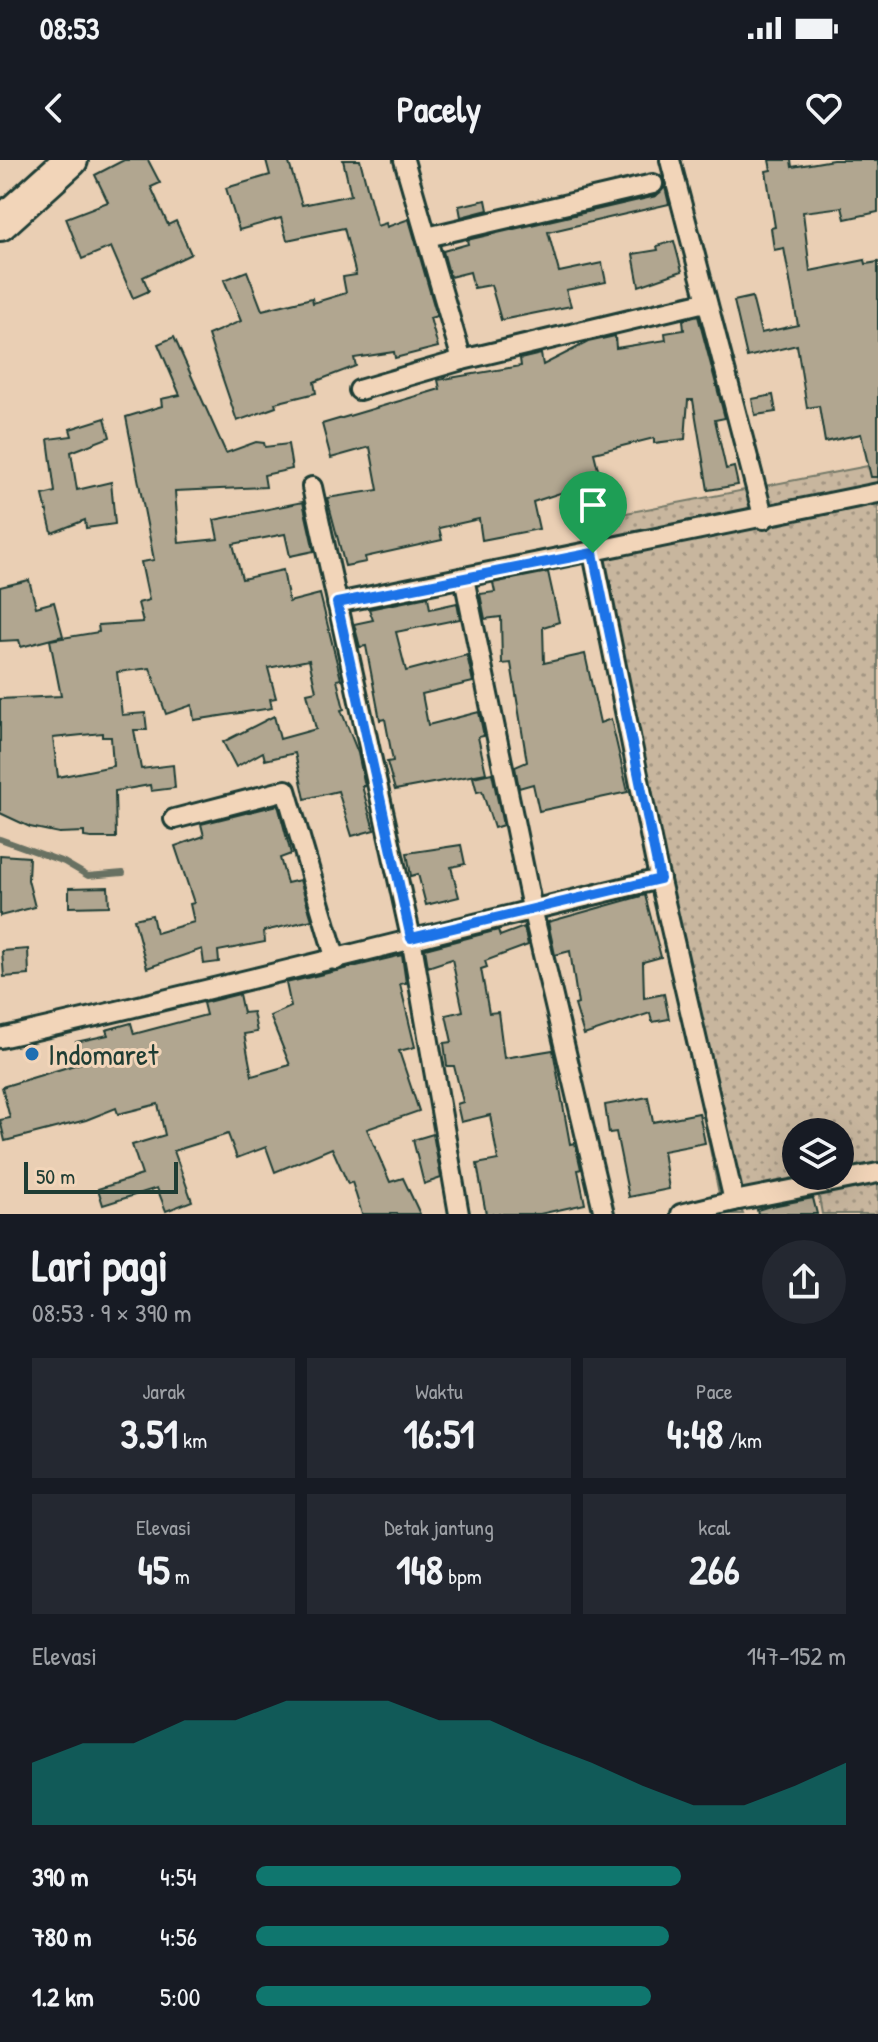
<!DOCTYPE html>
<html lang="id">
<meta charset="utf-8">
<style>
:root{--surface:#171b24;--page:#242831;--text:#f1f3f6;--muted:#9ea1a6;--accent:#0f766e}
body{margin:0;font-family:"Patrick Hand",sans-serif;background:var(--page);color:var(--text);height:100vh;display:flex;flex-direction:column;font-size:30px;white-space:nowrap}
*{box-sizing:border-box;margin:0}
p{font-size:26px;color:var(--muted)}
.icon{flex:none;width:44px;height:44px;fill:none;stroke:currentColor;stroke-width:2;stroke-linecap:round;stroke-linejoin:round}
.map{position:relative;height:1054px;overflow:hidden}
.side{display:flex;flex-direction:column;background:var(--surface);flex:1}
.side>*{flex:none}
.buttons{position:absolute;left:782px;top:958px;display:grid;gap:16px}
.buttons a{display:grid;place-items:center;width:72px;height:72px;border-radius:50%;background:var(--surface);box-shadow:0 8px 32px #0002;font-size:40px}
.scale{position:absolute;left:24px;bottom:20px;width:154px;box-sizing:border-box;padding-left:8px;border:4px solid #1f3d34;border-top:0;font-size:22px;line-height:28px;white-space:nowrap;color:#1f3d34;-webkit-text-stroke:6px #f2d5b9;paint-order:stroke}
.pin{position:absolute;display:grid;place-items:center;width:68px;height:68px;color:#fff;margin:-82px -34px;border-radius:50% 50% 50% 0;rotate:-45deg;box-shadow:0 0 8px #0007}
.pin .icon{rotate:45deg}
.round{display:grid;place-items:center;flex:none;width:84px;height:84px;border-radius:42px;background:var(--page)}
.overview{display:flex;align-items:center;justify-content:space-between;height:136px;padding:0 32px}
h1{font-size:44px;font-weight:800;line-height:60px}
.metrics{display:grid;grid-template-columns:repeat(3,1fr);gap:12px;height:136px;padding:8px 32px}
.metrics div{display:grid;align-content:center;border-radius:0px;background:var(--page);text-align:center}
.metrics b{font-size:40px;font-weight:800}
.metrics small{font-size:22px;font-weight:400}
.metrics p{font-size:22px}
.chart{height:224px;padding:16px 32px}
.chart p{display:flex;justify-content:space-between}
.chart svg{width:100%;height:144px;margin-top:8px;fill:var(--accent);opacity:.7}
ul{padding:0 32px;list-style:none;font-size:26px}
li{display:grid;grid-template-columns:128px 96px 1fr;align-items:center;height:60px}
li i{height:20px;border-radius:10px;background:var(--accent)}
.status{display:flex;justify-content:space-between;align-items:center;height:56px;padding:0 40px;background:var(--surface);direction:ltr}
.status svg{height:22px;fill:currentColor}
header{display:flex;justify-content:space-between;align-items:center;height:104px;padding:0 32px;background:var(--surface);font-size:36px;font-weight:800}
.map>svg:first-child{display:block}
.grass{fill:url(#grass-dots);stroke:#747a69;stroke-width:2;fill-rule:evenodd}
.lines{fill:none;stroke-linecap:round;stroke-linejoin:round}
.stream{stroke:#687162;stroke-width:6}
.building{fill:#b1a690;stroke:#1f3d34;stroke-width:2;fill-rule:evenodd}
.street-casing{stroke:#1f3d34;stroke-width:24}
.highway-casing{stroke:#1f3d34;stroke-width:38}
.street{stroke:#f2d5b9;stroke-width:18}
.highway{stroke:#f2d5b9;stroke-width:32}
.route-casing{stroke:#fff;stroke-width:16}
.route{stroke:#1a73e8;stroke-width:10}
.poi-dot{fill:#1f6fb2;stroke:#f2d5b9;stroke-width:3}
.labels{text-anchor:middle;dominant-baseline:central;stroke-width:6;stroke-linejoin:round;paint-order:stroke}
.poi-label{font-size:30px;fill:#1f3d34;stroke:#f2d5b9;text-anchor:start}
</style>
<div class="status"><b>08:53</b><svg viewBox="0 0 49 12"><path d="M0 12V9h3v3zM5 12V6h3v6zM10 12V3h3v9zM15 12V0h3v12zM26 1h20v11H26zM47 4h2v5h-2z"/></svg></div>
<header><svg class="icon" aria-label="back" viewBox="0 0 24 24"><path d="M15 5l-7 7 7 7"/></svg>Pacely<svg class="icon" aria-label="heart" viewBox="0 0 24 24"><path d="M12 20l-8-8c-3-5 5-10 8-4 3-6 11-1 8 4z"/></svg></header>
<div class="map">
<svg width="878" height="1054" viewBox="0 0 878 1054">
<defs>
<pattern id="grass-dots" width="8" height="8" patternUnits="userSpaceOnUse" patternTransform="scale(2)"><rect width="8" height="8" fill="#c8b69e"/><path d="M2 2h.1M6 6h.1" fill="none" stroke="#a29582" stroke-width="1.8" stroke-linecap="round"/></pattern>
</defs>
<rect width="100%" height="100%" fill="#eacfb4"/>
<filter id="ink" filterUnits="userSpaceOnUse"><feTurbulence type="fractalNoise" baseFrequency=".0125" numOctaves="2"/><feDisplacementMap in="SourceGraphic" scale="16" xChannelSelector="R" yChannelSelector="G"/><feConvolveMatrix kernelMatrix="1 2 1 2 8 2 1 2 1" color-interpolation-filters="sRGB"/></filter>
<g filter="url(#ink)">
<path class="grass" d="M 878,304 L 878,1054 L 822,1054 L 816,1020 L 740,1047 L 743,1054 L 706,1054 L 721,1044 L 585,361 ZM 796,972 L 840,972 L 840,1016 L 796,1016 Z"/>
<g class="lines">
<path class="stream" d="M 0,679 L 64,702 L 88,716 L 123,713"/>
</g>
<g class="building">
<path d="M 124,0 L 148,0 L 160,23 L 151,27 L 168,65 L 176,61 L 191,94 L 143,117 L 149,131 L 133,138 L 111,87 L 82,99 L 66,58 L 108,42 L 95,15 Z"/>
<path d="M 266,0 L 288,0 L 302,45 L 351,35 L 343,0 L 360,0 L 377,66 L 386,63 L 387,67 L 409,59 L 437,156 L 430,158 L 438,187 L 395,198 L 394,192 L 354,198 L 356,206 L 314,222 L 316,233 L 275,243 L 276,247 L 237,261 L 208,175 L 241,161 L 224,120 L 247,111 L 262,150 L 312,138 L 313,143 L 346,133 L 343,117 L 356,115 L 344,68 L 287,80 L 281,58 L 239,70 L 226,28 L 270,15 Z"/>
<path d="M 769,0 L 791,0 L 792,7 L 833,0 L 878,0 L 878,52 L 845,59 L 842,47 L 803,52 L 810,111 L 865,100 L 866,104 L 878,102 L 878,317 L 871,317 L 861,274 L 825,282 L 819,246 L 807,248 L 797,185 L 747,197 L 734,141 L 752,137 L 761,173 L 798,165 L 784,88 L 774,90 L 771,68 L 775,67 L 766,11 L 771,10 Z"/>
<path d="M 665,27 L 669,44 L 548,72 L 559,112 L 602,103 L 606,122 L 566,130 L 571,146 L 501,160 L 491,125 L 474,128 L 470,112 L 450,117 L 443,91 L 468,84 L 467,80 L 656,36 Z"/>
<path d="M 486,40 L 488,50 L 461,57 L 459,46 Z"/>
<path d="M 674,81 L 682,111 L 639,126 L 633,94 L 658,90 L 657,86 Z"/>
<path d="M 698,156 L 725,258 L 715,260 L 726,309 L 734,307 L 738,325 L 708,330 L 693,240 L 688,240 L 685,279 L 654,283 L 654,278 L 594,293 L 600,317 L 591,319 L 594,348 L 568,350 L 566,331 L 533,342 L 539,369 L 482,380 L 479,359 L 439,368 L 442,380 L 365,397 L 366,402 L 345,406 L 327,338 L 378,330 L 370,287 L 331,298 L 322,264 L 440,229 L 438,220 L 521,206 L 520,199 L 541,194 L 543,205 L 588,182 L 615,176 L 616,188 L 666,180 L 665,173 L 684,170 L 683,160 Z"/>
<path d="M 174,177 L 226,293 L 256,282 L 264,283 L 265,287 L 288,284 L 292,309 L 264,315 L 266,327 L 175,331 L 179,383 L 218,379 L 214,360 L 303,342 L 314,391 L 290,396 L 285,374 L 233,384 L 242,419 L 283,410 L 289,442 L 320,434 L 341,519 L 337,520 L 344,549 L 341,550 L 358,593 L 365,626 L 362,626 L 374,670 L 352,676 L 338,631 L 305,639 L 295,593 L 265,600 L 263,592 L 236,607 L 223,582 L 274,556 L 280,579 L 316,569 L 307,533 L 316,531 L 309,500 L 268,508 L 276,538 L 270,539 L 272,548 L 194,560 L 192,545 L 166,554 L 150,508 L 117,512 L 122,555 L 145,553 L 147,570 L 134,570 L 141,609 L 173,605 L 175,628 L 151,631 L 150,625 L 115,631 L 116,678 L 91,678 L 84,677 L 84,672 L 59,673 L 30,667 L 0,653 L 0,539 L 61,536 L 50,480 L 99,472 L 98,465 L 143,462 L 138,443 L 149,440 L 141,402 L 154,400 L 126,257 L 162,246 L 161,239 L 180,235 L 158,184 ZM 102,573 L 102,577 L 111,577 L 113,606 L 58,617 L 53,578 Z"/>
<path d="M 773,235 L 776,252 L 755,255 L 752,239 Z"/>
<path d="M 105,258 L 110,277 L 71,292 L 77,330 L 111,322 L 115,364 L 86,368 L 85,360 L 52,373 L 43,335 L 55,332 L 48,279 L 72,276 L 70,269 Z"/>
<path d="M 548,412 L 559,462 L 543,467 L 544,503 L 585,494 L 600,563 L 611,559 L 628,632 L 539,651 L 533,624 L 519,628 L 515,607 L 527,602 L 511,503 L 502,504 L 501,457 L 485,459 L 480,434 L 495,432 L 493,423 Z"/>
<path d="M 29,420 L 36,447 L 54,442 L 63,476 L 21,487 L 19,480 L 0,481 L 0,427 Z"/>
<path d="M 428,437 L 430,449 L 457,443 L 460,459 L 396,472 L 406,511 L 467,495 L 473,522 L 422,534 L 428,565 L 479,552 L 484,576 L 478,577 L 486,613 L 395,630 L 387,602 L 393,601 L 385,559 L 380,560 L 366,486 L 360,487 L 354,464 L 373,460 L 369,449 Z"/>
<path d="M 492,613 L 503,665 L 494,668 L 482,631 L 477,632 L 473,617 Z"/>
<path d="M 278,645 L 291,694 L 280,698 L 287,723 L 300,720 L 312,760 L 264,771 L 265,782 L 218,791 L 219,802 L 204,804 L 202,789 L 147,808 L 134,759 L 152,755 L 156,773 L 194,762 L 190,744 L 194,743 L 175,686 L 204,676 L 201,664 Z"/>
<path d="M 461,685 L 465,704 L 451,707 L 459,737 L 426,745 L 418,714 L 411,716 L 407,693 Z"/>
<path d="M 0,695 L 29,697 L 28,720 L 35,747 L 0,756 Z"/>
<path d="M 108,727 L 109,746 L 69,747 L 69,728 Z"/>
<path d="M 645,735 L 661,797 L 643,802 L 644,838 L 664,834 L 669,859 L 652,862 L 650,853 L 584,875 L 575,845 L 578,844 L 570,791 L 555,795 L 548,762 Z"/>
<path d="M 524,767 L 528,785 L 485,801 L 487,807 L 481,809 L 489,853 L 498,852 L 504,898 L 553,890 L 570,984 L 575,983 L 581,1009 L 578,1010 L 585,1044 L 540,1054 L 486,1054 L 477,1004 L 498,1000 L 490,955 L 461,962 L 457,944 L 463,942 L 454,906 L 447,906 L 444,883 L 452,882 L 446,855 L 463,851 L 452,799 L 428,807 L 425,789 L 498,770 L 500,776 Z"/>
<path d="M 28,789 L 29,815 L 4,817 L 2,791 Z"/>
<path d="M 402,795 L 406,823 L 400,824 L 415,887 L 399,891 L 419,951 L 367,969 L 390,1022 L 403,1018 L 420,1054 L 362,1054 L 352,1022 L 348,1024 L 332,988 L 275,1012 L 266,987 L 237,998 L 228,974 L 174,991 L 192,1041 L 166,1051 L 157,1028 L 103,1045 L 98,1029 L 142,1015 L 132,985 L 165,975 L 158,944 L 118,954 L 116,948 L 86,960 L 5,981 L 0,960 L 10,958 L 2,927 L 81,903 L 76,882 L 108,875 L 106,870 L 131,863 L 134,874 L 206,855 L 203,843 L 239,834 L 243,853 L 253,852 L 257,872 L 244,874 L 252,916 L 290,905 L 270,856 L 291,847 L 286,823 Z"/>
<path d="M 648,937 L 653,962 L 699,953 L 705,983 L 663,991 L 669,1029 L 629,1037 L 616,972 L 609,973 L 605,945 Z"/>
<path d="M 433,974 L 441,1018 L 424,1024 L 413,980 Z"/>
<path d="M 813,1038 L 817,1054 L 758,1054 L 757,1050 L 767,1047 Z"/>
</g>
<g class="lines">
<g class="street-casing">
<g id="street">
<path d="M 404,0 L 462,200"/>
<path d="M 670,0 L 764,359"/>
<path d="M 427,77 L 653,24"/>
<path d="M 359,230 L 462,200 L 705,142"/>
<path d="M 312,327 L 411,778 L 459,1054"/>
<path d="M 593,393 L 655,699 L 734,1041 L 681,1054"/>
<path d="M 464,418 L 532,748 L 604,1054"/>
<path d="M 337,443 L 878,333"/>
<path d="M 174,659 L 286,630 L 336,800"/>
<path d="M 0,878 C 221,829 440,771 660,719"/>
<path d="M 734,1041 L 878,1013"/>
</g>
</g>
<g class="highway-casing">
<path id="highway" d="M 0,64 L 71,0"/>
</g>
<use href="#street" class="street"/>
<use href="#highway" class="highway"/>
</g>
</g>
<g class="lines" filter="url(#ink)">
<g class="route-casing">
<path id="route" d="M 593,393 L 660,719 L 411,778 L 337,443 Z"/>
</g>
<use href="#route" class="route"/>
</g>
<circle class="poi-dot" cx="32" cy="894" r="8"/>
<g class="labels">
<g class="poi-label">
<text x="48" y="894">Indomaret</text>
</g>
</g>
</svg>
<div class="buttons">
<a><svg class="icon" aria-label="layers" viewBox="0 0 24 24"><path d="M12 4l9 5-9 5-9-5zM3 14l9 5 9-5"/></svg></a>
</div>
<div class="scale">50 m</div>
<div class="pin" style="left:593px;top:393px;background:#1e9e55"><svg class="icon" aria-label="arrive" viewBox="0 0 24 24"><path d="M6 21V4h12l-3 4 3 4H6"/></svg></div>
</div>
<section class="side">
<div class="overview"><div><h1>Lari pagi</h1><p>08:53 · 9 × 390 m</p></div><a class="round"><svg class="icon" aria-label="share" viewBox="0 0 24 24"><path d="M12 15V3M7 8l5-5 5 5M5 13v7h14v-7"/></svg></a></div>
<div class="metrics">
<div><p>Jarak</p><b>3.51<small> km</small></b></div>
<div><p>Waktu</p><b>16:51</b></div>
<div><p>Pace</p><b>4:48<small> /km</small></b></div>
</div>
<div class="metrics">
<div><p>Elevasi</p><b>45<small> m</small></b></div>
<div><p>Detak jantung</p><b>148<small> bpm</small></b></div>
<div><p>kcal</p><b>266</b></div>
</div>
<div class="chart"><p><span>Elevasi</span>147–152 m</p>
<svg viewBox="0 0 160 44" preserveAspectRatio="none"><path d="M0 44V25L10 19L20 19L30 12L40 12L50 6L60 6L70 6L80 12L90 12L100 19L110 25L120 32L130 38L140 38L150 32L160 25V44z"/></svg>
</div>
<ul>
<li><b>390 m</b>4:54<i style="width:72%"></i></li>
<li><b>780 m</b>4:56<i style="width:70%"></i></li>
<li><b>1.2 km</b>5:00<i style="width:67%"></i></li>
</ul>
</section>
